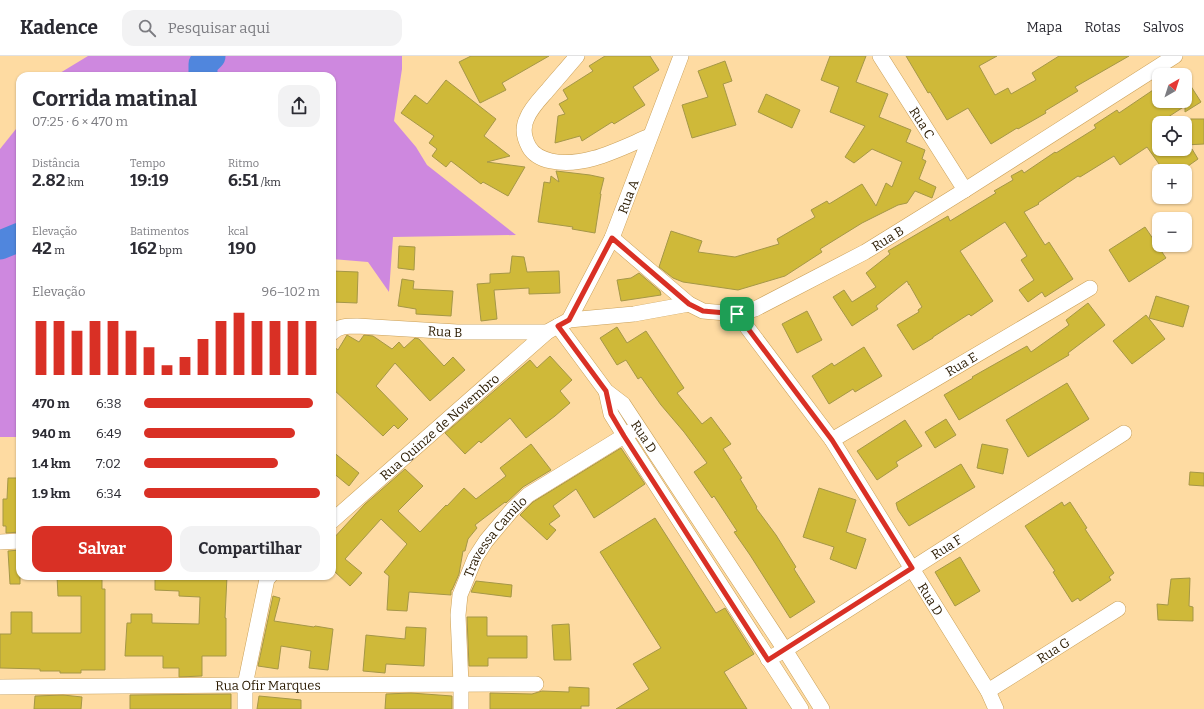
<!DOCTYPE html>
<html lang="pt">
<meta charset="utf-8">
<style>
:root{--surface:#fff;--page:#f2f2f3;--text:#2b2b33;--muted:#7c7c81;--line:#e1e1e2;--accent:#d93025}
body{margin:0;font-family:Bitter,serif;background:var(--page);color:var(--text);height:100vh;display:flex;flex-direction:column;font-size:15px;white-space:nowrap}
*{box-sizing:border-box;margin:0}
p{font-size:13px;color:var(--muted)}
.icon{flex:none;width:22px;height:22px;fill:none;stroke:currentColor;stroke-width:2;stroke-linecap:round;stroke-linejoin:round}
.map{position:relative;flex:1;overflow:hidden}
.sheet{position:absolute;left:16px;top:16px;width:320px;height:508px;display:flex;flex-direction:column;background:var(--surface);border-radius:12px;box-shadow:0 1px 3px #0004}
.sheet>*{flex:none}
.needle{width:26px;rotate:39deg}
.fabs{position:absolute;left:1152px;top:12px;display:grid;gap:8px}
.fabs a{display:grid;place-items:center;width:40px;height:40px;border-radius:8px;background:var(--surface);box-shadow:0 1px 3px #0004;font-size:20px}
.pin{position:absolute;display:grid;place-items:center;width:34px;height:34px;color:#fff;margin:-17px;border-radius:8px;box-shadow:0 2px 6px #0006}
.round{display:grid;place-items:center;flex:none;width:42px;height:42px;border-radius:12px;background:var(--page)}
.summary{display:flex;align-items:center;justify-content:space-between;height:68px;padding:0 16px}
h1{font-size:22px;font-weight:700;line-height:30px}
.metrics{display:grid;grid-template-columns:repeat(3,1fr);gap:6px;height:68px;padding:4px 16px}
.metrics div{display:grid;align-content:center}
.metrics b{font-size:17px;font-weight:700}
.metrics small{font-size:11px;font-weight:400}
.metrics p{font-size:11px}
.chart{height:112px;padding:8px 16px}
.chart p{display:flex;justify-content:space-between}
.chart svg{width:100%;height:72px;margin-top:4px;stroke:var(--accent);stroke-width:6}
.cta{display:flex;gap:8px;margin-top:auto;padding:8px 16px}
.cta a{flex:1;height:46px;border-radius:12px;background:var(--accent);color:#fff;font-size:16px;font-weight:700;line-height:46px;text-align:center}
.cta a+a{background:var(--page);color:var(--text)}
ul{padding:0 16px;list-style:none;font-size:13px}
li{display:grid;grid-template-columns:64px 48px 1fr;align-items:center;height:30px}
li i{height:10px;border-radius:5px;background:var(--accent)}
header{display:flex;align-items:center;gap:24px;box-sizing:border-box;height:56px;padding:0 20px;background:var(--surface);border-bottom:1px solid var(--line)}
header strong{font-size:19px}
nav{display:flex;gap:22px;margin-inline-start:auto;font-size:14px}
.search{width:280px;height:36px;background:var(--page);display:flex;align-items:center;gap:10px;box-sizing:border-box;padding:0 14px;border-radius:12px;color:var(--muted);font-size:15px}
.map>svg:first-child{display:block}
.forest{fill:#ce88df}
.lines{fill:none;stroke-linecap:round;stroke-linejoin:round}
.river{stroke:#5086dd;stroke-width:29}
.building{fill:#cfb939;stroke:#a59747}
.street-casing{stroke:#caa058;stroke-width:16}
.street{stroke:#fff;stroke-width:15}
.route-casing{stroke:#fff;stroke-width:8}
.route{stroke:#d93025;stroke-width:5}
.labels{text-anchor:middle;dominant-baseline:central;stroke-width:3;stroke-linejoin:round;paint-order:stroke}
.street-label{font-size:13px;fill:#2a1a00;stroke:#fdebd0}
</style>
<header>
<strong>Kadence</strong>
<div class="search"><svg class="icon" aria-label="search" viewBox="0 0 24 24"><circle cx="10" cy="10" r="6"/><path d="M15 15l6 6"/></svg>Pesquisar aqui</div>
<nav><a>Mapa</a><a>Rotas</a><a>Salvos</a></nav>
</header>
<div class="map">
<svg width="1204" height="653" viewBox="0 0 1204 653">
<rect width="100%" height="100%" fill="#fedba2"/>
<g class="forest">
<path d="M 88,0 L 402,0 L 402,13 L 394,65 L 416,91 L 427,109 L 516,179 L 393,181 L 389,236 L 368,206 L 332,203 L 332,20 L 55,20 Z"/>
<path d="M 20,68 L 20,381 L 0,381 L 0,93 Z"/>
</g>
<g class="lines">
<g class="river">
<path d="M 203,20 L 203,8 L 211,0"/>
<path d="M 0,189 L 20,181"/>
</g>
</g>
<g class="building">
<path d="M 471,0 L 549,0 L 502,27 L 506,34 L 480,47 L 459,6 Z"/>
<path d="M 605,0 L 650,0 L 659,14 L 633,31 L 645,49 L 614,68 L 612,66 L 582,85 L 580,80 L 555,87 L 558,60 L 565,58 L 559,48 L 568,43 L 563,34 L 593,15 L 589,10 Z"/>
<path d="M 830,0 L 866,0 L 856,26 L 888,38 L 879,61 L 911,74 L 906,86 L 925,94 L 922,103 L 926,105 L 919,123 L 936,131 L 932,142 L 915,135 L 907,147 L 898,149 L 862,167 L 820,193 L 822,196 L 785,220 L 738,234 L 683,226 L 673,222 L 659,211 L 671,175 L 702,185 L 698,196 L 735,201 L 779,188 L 777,183 L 815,161 L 811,154 L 827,145 L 829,148 L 862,128 L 876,150 L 886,127 L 892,131 L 902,106 L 872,93 L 854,107 L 845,101 L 865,70 L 830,56 L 839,31 L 821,24 Z"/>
<path d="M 906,0 L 997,0 L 979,10 L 995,39 L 1008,32 L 1011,38 L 1036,24 L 1032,17 L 1059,0 L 1129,0 L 1075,31 L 1078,35 L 1045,55 L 1046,57 L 1018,73 L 1017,72 L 991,88 L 968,52 L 947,64 L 930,36 L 928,37 Z"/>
<path d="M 725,5 L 732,25 L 723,28 L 736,69 L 692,82 L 682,49 L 708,41 L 698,15 Z"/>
<path d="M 1185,21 L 1201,46 L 1185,56 L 1185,50 L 1159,67 L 1159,93 L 1192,93 L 1198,103 L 1181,115 L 1164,115 L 1147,91 L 1120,109 L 1114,100 L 1080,121 L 1078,120 L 1038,147 L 1039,148 L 1024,156 L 1045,189 L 1049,186 L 1073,223 L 1045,241 L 1042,236 L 1028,246 L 1019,234 L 1034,224 L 1021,204 L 1027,200 L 1005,166 L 960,195 L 993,245 L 971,260 L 969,258 L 933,281 L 933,282 L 913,294 L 897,269 L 919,256 L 918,254 L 922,251 L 909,228 L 909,229 L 907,225 L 876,250 L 878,253 L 852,270 L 833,241 L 844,234 L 852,246 L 876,231 L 866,217 L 890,198 L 888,195 L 948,160 L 950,165 L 996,137 L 994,135 L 1013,124 L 1011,120 L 1022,114 L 1024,117 L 1055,96 L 1056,97 L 1096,72 L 1094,69 L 1117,54 L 1119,57 L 1159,30 L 1159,45 L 1185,45 Z"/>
<path d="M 446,24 L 496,63 L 484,80 L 510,100 L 487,106 L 525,111 L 508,140 L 483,126 L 481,128 L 451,105 L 446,111 L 432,100 L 437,93 L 429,87 L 434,80 L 401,57 L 415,39 L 427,48 Z"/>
<path d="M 766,38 L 800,54 L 792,72 L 758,56 Z"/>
<path d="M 1185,63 L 1204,63 L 1204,88 L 1185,89 Z"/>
<path d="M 556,115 L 590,119 L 604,122 L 600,138 L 601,138 L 595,177 L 572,173 L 573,171 L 538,166 L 544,126 L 550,127 L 551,120 L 559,126 Z"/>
<path d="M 1145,171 L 1166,202 L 1129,226 L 1109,194 Z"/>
<path d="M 399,190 L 415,191 L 414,214 L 398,212 Z"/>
<path d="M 512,200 L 524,201 L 527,216 L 559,215 L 560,237 L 529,238 L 529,232 L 494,234 L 497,263 L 481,265 L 477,228 L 490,227 L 490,218 L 510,217 Z"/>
<path d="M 332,215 L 358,216 L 357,247 L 332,246 Z"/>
<path d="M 639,217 L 660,235 L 661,239 L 621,245 L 617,224 L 631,222 Z"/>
<path d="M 402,223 L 414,225 L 413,233 L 453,235 L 451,260 L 416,258 L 416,253 L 398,250 Z"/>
<path d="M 1156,240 L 1189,250 L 1183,271 L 1149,262 Z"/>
<path d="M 1088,247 L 1105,269 L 1068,297 L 1069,299 L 959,364 L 944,339 L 973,322 L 972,321 L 1027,290 L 1031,296 L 1069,269 L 1066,264 Z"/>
<path d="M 807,255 L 822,284 L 797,297 L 782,268 Z"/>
<path d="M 1146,259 L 1165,283 L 1132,308 L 1113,285 Z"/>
<path d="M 617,271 L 627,287 L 646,275 L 684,332 L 677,337 L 702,368 L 711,361 L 731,388 L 723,393 L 742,422 L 740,423 L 757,451 L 756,452 L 776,479 L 796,511 L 794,513 L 815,546 L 790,562 L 750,499 L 734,476 L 737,475 L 714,440 L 712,442 L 694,416 L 707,407 L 684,376 L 661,349 L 641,321 L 638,323 L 626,304 L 617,309 L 600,282 Z"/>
<path d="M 347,279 L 359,286 L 364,279 L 373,280 L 392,293 L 399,286 L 404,292 L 415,282 L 419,283 L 444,310 L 453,301 L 465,314 L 430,345 L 395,307 L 376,330 L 408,363 L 398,373 L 394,369 L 383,380 L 332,332 L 332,289 L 338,294 Z"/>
<path d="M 864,291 L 882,320 L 855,336 L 853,333 L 829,348 L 812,320 L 832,307 L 834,310 Z"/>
<path d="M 550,300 L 572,324 L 560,335 L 570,347 L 555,360 L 526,382 L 510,362 L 481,387 L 479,385 L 465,398 L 445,377 L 530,304 L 537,312 Z"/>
<path d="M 1067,327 L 1089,363 L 1028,401 L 1006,364 Z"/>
<path d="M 946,363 L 956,379 L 935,392 L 925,376 Z"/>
<path d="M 905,364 L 922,390 L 896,406 L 898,410 L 877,424 L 857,395 Z"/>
<path d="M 531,388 L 551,414 L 523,431 L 506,447 L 505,446 L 475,469 L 477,472 L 468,483 L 465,495 L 463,495 L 459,518 L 452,534 L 451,534 L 451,539 L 409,536 L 407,555 L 387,554 L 389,520 L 384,516 L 407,488 L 381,463 L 345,503 L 362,517 L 350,530 L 334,515 L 332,517 L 332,484 L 365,448 L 405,413 L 423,430 L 398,455 L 420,476 L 446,449 L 447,450 L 464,432 L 476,443 L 506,420 L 500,412 Z"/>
<path d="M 982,388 L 1008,393 L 1003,418 L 977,412 Z"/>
<path d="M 621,392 L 645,428 L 614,449 L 594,462 L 576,433 L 553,450 L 560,460 L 549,468 L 556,474 L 547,484 L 520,459 L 533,446 Z"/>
<path d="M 332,395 L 359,417 L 349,430 L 332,416 Z"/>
<path d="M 961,408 L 975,431 L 909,470 L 898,454 L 896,447 Z"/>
<path d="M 1190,416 L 1204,417 L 1204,430 L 1189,429 Z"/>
<path d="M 8,422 L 20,422 L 20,476 L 6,477 L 6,470 L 3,470 L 3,443 L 7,443 Z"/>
<path d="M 819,432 L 856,444 L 846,476 L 866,483 L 856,513 L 830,503 L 834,491 L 803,481 Z"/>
<path d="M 1062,446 L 1064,450 L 1070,446 L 1087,472 L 1085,473 L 1114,517 L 1109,521 L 1111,524 L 1080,545 L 1078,542 L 1072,546 L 1053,516 L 1055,515 L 1025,470 Z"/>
<path d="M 655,462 L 716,557 L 725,552 L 754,598 L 724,616 L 747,653 L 616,653 L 649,633 L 633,608 L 661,592 L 600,496 Z"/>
<path d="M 20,494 L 20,528 L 10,528 L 8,495 Z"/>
<path d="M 960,501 L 980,535 L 955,550 L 935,516 Z"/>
<path d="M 57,520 L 102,520 L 102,533 L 105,533 L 105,614 L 81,614 L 81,617 L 60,617 L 60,615 L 40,615 L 40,613 L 0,612 L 0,578 L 11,578 L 11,556 L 32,556 L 32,577 L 81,577 L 81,540 L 58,540 Z"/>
<path d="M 155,520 L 227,520 L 225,562 L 226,562 L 226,600 L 202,600 L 202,620 L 179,621 L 179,612 L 163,612 L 163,600 L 125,600 L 127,567 L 131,567 L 131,558 L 152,558 L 152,567 L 199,568 L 200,541 L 179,540 L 179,535 L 155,534 Z"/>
<path d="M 1190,522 L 1189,550 L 1193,551 L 1193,565 L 1158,564 L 1157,548 L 1168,549 L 1171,523 Z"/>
<path d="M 476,525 L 512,529 L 511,541 L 471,536 Z"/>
<path d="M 273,540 L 280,542 L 274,565 L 314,571 L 315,570 L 333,573 L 328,614 L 309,612 L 311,595 L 281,590 L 278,613 L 258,610 Z"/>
<path d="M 467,561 L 487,561 L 487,580 L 527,580 L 527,602 L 488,602 L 488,610 L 469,610 Z"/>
<path d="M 569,568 L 571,604 L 554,604 L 552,569 Z"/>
<path d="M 406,571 L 426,572 L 424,610 L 386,608 L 385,617 L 363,615 L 366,579 L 405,583 Z"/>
<path d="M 569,631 L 589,632 L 589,650 L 581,650 L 581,653 L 490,653 L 490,637 L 532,638 L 542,635 L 569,636 Z"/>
<path d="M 411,637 L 452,640 L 452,653 L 385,653 L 386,638 Z"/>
<path d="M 231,638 L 231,653 L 130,653 L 130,639 Z"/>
<path d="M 63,639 L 82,641 L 81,653 L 34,653 L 35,640 Z"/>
<path d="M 259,640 L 301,644 L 301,653 L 257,653 Z"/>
</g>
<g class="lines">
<g class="street-casing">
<g id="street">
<path d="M 577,0 C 567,12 557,23 547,35 C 540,43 531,52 527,62 C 522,72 524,82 529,91 C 534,100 542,103 551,105 C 585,112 619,93 650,80"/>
<path id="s1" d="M 880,0 L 965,134"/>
<path d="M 612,182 L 689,248"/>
<path id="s2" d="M 737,258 L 832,384 L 988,635 L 996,653"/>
<path id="s3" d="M 569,264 L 634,258 L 689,248 L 703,255 L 737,258 L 755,253 L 865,196 L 965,134 L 1175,0"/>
<path id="s4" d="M 558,270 L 606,335 L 623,348 L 785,594 L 822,653"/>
<path id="s5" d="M 332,277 C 338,270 348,270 357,270 L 457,276 L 547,276 L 569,264 L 612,182 L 681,0"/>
<path d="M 606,335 L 611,358 L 624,379 L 801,653"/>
<path id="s6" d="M 832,384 L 1090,232"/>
<path id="s7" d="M 332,465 L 547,276"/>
<path d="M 0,486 L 20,485"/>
<path id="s8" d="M 768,603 L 785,594 L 1124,377"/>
<path id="s9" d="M 0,631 L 245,629 L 536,628"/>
<path id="s10" d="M 988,635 L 1118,553"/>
<path d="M 245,653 L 245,629 L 267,523 L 270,520"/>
<path id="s11" d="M 461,653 L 461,628 L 458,559 L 460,539 L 475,502 L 486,485 L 512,454 L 528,439 L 632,375"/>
</g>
</g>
<use href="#street" class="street"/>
</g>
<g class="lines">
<g class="route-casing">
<path id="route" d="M 612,182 L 689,248 L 703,255 L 737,258 L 832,384 L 912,512 L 768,604 L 624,380 L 611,358 L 606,335 L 558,270 L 569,264 Z"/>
</g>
<use href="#route" class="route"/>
</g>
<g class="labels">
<g class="street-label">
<text stroke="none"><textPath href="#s1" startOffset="79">Rua C</textPath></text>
<text stroke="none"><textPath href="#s5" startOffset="379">Rua A</textPath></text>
<text stroke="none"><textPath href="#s3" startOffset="340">Rua B</textPath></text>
<text stroke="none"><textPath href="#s5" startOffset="115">Rua B</textPath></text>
<text stroke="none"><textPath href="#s6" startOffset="150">Rua E</textPath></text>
<text stroke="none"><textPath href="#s7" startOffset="143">Rua Quinze de Novembro</textPath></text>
<text stroke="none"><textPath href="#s4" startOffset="141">Rua D</textPath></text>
<text stroke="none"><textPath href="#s11" startOffset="183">Travessa Camilo</textPath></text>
<text stroke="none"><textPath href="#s8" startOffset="211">Rua F</textPath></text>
<text stroke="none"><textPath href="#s2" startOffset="345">Rua D</textPath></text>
<text stroke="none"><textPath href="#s10" startOffset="77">Rua G</textPath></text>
<text stroke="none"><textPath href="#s9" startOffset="268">Rua Ofir Marques</textPath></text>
</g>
</g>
</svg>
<div class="fabs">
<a><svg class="needle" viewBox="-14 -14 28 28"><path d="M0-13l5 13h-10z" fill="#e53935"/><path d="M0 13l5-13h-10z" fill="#7c7c81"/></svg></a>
<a><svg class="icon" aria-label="locate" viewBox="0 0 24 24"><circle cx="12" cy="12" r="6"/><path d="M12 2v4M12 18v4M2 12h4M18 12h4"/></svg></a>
<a>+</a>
<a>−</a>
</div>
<div class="pin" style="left:737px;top:258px;background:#1e9e55"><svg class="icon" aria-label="arrive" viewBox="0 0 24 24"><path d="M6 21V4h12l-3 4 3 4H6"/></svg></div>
<section class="sheet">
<div class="summary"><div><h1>Corrida matinal</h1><p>07:25 · 6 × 470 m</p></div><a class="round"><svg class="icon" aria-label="share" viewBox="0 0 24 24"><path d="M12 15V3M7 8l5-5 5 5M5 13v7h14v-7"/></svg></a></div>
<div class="metrics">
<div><p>Distância</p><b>2.82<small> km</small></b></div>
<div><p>Tempo</p><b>19:19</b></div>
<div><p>Ritmo</p><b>6:51<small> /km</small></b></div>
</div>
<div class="metrics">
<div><p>Elevação</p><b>42<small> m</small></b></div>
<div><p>Batimentos</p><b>162<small> bpm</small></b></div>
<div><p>kcal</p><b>190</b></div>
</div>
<div class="chart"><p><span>Elevação</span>96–102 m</p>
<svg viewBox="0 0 160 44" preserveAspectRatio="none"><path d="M5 44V11M15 44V11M25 44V17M35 44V11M45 44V11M55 44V17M65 44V27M75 44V38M85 44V33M95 44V22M105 44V11M115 44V6M125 44V11M135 44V11M145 44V11M155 44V11"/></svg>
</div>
<ul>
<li><b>470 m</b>6:38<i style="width:96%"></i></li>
<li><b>940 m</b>6:49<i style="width:86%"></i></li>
<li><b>1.4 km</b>7:02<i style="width:76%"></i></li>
<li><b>1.9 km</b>6:34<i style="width:100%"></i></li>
</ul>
<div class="cta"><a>Salvar</a><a>Compartilhar</a></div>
</section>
</div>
